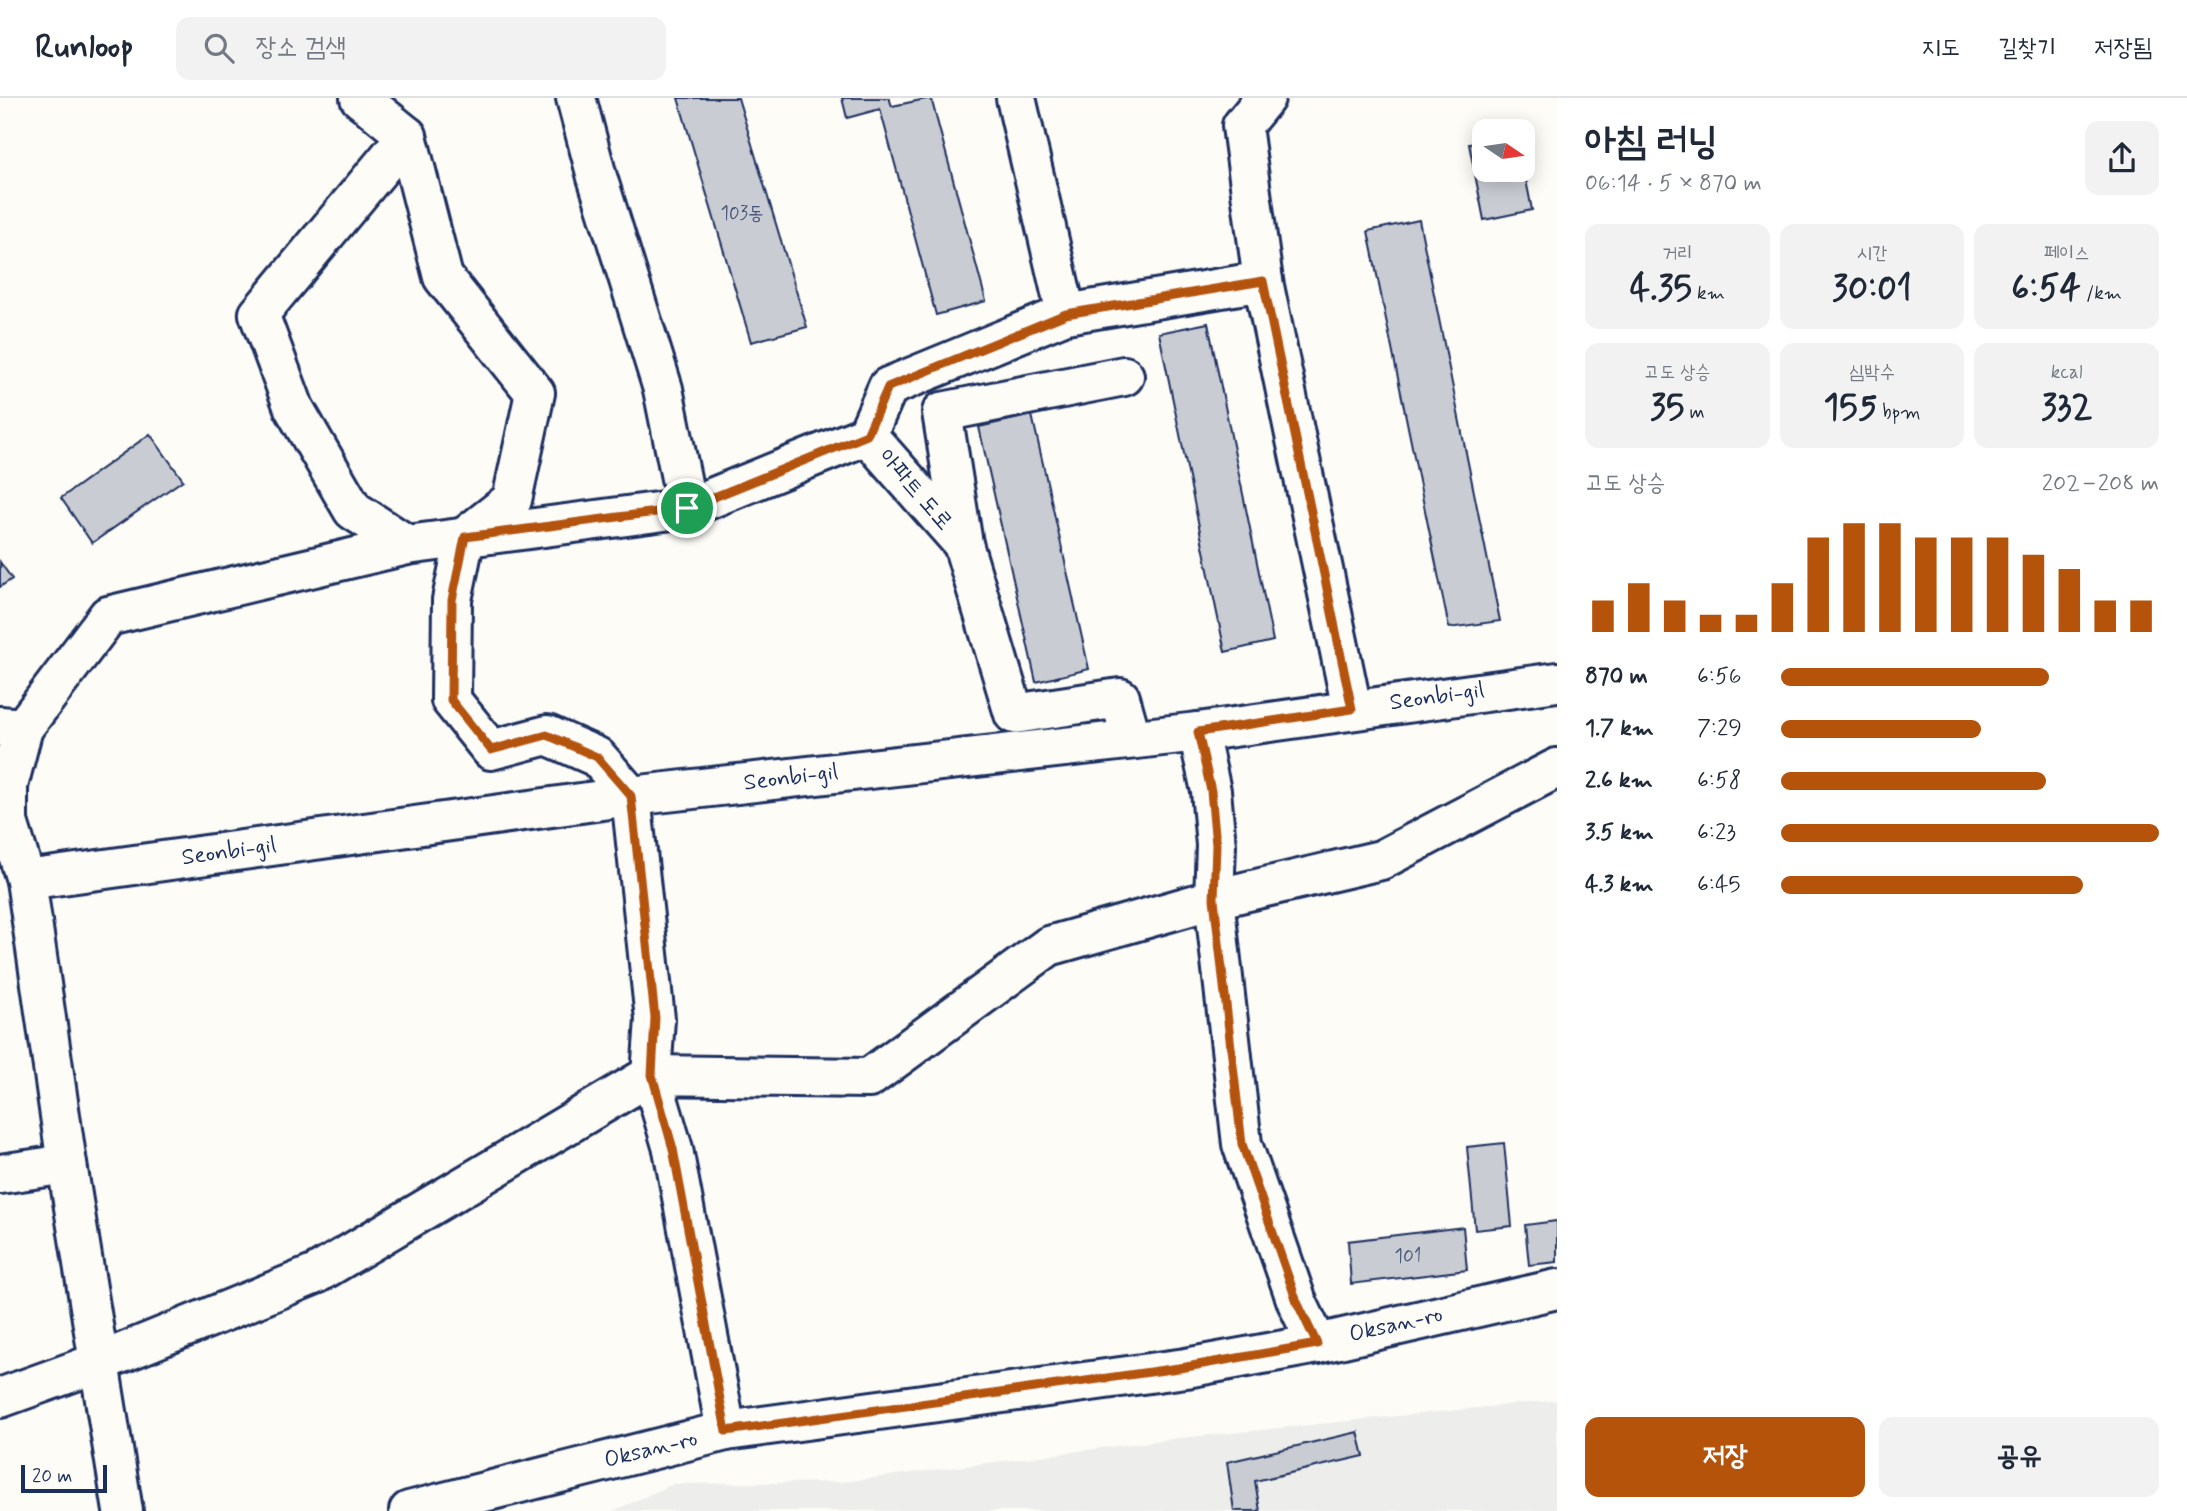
<!DOCTYPE html>
<html lang="ko">
<meta charset="utf-8">
<style>
:root{--surface:#fff;--page:#f2f2f3;--text:#1f2937;--muted:#747a83;--line:#e0e1e3;--accent:#b45309}
body{margin:0;font-family:Mynerve,"Poor Story",sans-serif;background:var(--page);color:var(--text);height:100vh;display:flex;flex-direction:column;font-size:26px;white-space:nowrap}
*{box-sizing:border-box;margin:0}
p{font-size:23px;color:var(--muted)}
.icon{flex:none;width:38px;height:38px;fill:none;stroke:currentColor;stroke-width:2;stroke-linecap:round;stroke-linejoin:round}
.map{position:relative;flex:1;overflow:hidden}
.drawer{display:flex;flex-direction:column;background:var(--surface);width:630px}
.drawer>*{flex:none}
.needle{width:46px;rotate:103deg}
.tools{position:absolute;left:1472px;top:21px;display:grid;gap:14px}
.tools a{display:grid;place-items:center;width:63px;height:63px;border-radius:14px;background:var(--surface);box-shadow:0 4px 18px #0003;font-size:35px}
.scale{position:absolute;left:21px;bottom:18px;width:86px;box-sizing:border-box;padding-left:7px;border:4px solid #1b2f5e;border-top:0;font-size:19px;line-height:24px;white-space:nowrap;color:#1b2f5e;-webkit-text-stroke:5px #fdfcf7;paint-order:stroke}
.pin{position:absolute;display:grid;place-items:center;width:60px;height:60px;color:#fff;margin:-30px;border:4px solid #fff;border-radius:50%;box-shadow:0 2px 7px #0007}
.round{display:grid;place-items:center;flex:none;width:74px;height:74px;border-radius:14px;background:var(--page)}
.overview{display:flex;align-items:center;justify-content:space-between;height:119px;padding:0 28px}
h1{font-size:38px;font-weight:700;line-height:52px}
.stats{display:grid;grid-template-columns:repeat(3,1fr);gap:10px;height:119px;padding:7px 28px}
.stats div{display:grid;align-content:center;border-radius:14px;background:var(--page);text-align:center}
.stats b{font-size:35px;font-weight:700}
.stats small{font-size:19px;font-weight:400}
.stats p{font-size:19px}
.chart{height:196px;padding:14px 28px}
.chart p{display:flex;justify-content:space-between}
.chart svg{width:100%;height:126px;margin-top:7px;stroke:var(--accent);stroke-width:6}
.primary-button{display:flex;gap:14px;margin-top:auto;padding:14px 28px}
.primary-button a{flex:1;height:80px;border-radius:14px;background:var(--accent);color:#fff;font-size:28px;font-weight:700;line-height:80px;text-align:center}
.primary-button a+a{background:var(--page);color:var(--text)}
ul{padding:0 28px;list-style:none;font-size:23px}
li{display:grid;grid-template-columns:112px 84px 1fr;align-items:center;height:52px}
li i{height:18px;border-radius:9px;background:var(--accent)}
header{display:flex;align-items:center;gap:42px;box-sizing:border-box;height:98px;padding:0 35px;background:var(--surface);border-bottom:2px solid var(--line)}
header strong{font-size:33px}
nav{display:flex;gap:38px;margin-inline-start:auto;font-size:24px}
.search{width:490px;height:63px;background:var(--page);display:flex;align-items:center;gap:18px;box-sizing:border-box;padding:0 24px;border-radius:14px;color:var(--muted);font-size:26px}
main{display:flex;flex:1;min-height:0}
.map>svg:first-child{display:block}
.built{fill:#edeeec}
.building{fill:#c9ccd3;stroke:#1b2f5e;stroke-width:2}
.lines{fill:none;stroke-linecap:round;stroke-linejoin:round}
.minor-casing{stroke:#1b2f5e;stroke-width:44}
.minor{stroke:#fdfcf7;stroke-width:38}
.route-casing{stroke:#fff;stroke-width:14}
.route{stroke:#b45309;stroke-width:9}
.labels{text-anchor:middle;dominant-baseline:central;stroke-width:5;stroke-linejoin:round;paint-order:stroke}
.number-label{font-size:19px;fill:#46567b}
.street-label{font-size:23px;fill:#1b2f5e;stroke:#fdfcf7}
</style>
<header>
<strong>Runloop</strong>
<div class="search"><svg class="icon" aria-label="search" viewBox="0 0 24 24"><circle cx="10" cy="10" r="6"/><path d="M15 15l6 6"/></svg>장소 검색</div>
<nav><a>지도</a><a>길찾기</a><a>저장됨</a></nav>
</header>
<main>
<div class="map">
<svg width="1557" height="1413" viewBox="0 0 1557 1413">
<rect width="100%" height="100%" fill="#fdfcf7"/>
<filter id="ink" filterUnits="userSpaceOnUse"><feTurbulence type="fractalNoise" baseFrequency=".0143" numOctaves="2"/><feDisplacementMap in="SourceGraphic" scale="14" xChannelSelector="R" yChannelSelector="G"/><feConvolveMatrix kernelMatrix="1 2 1 2 8 2 1 2 1" color-interpolation-filters="sRGB"/></filter>
<g filter="url(#ink)">
<path class="built" d="M 1557,1302 L 1557,1413 L 613,1413 L 673,1386 L 842,1384 L 1170,1341 Z"/>
<g class="building">
<path d="M 678,0 L 738,0 L 807,229 L 751,244 Z"/>
<path d="M 842,0 L 889,0 L 892,8 L 931,0 L 986,203 L 936,217 L 880,11 L 847,20 Z"/>
<path d="M 1484,43 L 1484,72 L 1522,72 L 1522,62 L 1532,112 L 1484,122 L 1469,46 Z"/>
<path d="M 1419,122 L 1500,523 L 1449,530 L 1368,133 Z"/>
<path d="M 1208,225 L 1273,543 L 1225,554 L 1159,235 Z"/>
<path d="M 1032,317 L 1089,571 L 1036,584 L 979,329 Z"/>
<path d="M 150,336 L 183,382 L 92,445 L 61,400 Z"/>
<path d="M 0,464 L 12,481 L 0,489 Z"/>
<path d="M 1504,1045 L 1512,1128 L 1475,1132 L 1467,1049 Z"/>
<path d="M 1557,1123 L 1557,1164 L 1529,1167 L 1525,1127 Z"/>
<path d="M 1463,1129 L 1467,1172 L 1351,1186 L 1348,1143 Z"/>
<path d="M 1358,1334 L 1364,1358 L 1255,1383 L 1260,1413 L 1234,1413 L 1227,1364 Z"/>
</g>
<g class="lines">
<g class="minor-casing">
<g id="minor">
<path d="M 576,0 L 597,79 L 663,291 L 687,410"/>
<path d="M 1016,0 L 1066,216"/>
<path d="M 407,38 L 259,216 L 294,310 L 353,412 L 407,447"/>
<path d="M 1263,183 L 1242,28 L 1265,0"/>
<path d="M 1124,278 L 942,314 L 963,446 L 1014,616 L 1120,600 L 1131,639"/>
<path d="M 867,337 L 963,446"/>
<path d="M 0,628 L 23,630 L 8,688 L 8,724 L 26,782 L 67,1066 L 123,1413"/>
<path d="M 23,630 L 108,518 L 407,447 L 687,410 L 867,337 L 888,289 L 1066,216 L 1263,183 L 1352,611"/>
<path d="M 1198,634 L 1211,693 L 1216,747 L 1214,801 L 1242,1046 L 1297,1204 L 1317,1246"/>
<path d="M 26,782 L 631,698 L 1198,634 L 1557,584"/>
<path d="M 0,1076 L 67,1066"/>
<path d="M 0,1300 L 100,1264 L 316,1176 L 651,977 L 655,921 L 631,698 L 597,659 L 547,637 L 491,652 L 451,602 L 452,502 L 465,439 L 512,402 L 535,295 L 443,179 L 407,38 L 360,0"/>
<path d="M 726,1333 L 673,1051 L 651,977 L 869,980 L 1049,848 L 1214,801 L 1381,762 L 1557,670"/>
<path d="M 409,1413 L 726,1333 L 1186,1270 L 1317,1246 L 1557,1191"/>
</g>
</g>
<use href="#minor" class="minor"/>
</g>
</g>
<g class="lines" filter="url(#ink)">
<g class="route-casing">
<path id="route" d="M 1263,183 L 1352,611 L 1198,634 L 1211,693 L 1216,747 L 1214,801 L 1242,1046 L 1297,1204 L 1317,1246 L 1186,1269 L 726,1333 L 673,1051 L 652,977 L 655,920 L 631,698 L 597,659 L 547,637 L 491,652 L 451,602 L 452,502 L 465,439 L 687,410 L 867,337 L 888,289 L 1066,216 Z"/>
</g>
<use href="#route" class="route"/>
</g>
<g class="labels">
<g class="number-label">
<text x="742" y="115">103동</text>
<text x="1408" y="1158">101</text>
</g>
<g class="street-label">
<text transform="translate(915 392) rotate(49)">아파트 도로</text>
<text transform="translate(1437 599) rotate(-8)">Seonbi-gil</text>
<text transform="translate(791 680) rotate(-7)">Seonbi-gil</text>
<text transform="translate(229 754) rotate(-8)">Seonbi-gil</text>
<text transform="translate(1396 1227) rotate(-13)">Oksan-ro</text>
<text transform="translate(651 1352) rotate(-14)">Oksan-ro</text>
</g>
</g>
</svg>
<div class="tools">
<a><svg class="needle" viewBox="-14 -14 28 28"><path d="M0-13l5 13h-10z" fill="#e53935"/><path d="M0 13l5-13h-10z" fill="#747a83"/></svg></a>
</div>
<div class="scale">20 m</div>
<div class="pin" style="left:687px;top:410px;background:#1e9e55"><svg class="icon" aria-label="arrive" viewBox="0 0 24 24"><path d="M6 21V4h12l-3 4 3 4H6"/></svg></div>
</div>
<section class="drawer">
<div class="overview"><div><h1>아침 러닝</h1><p>06:14 · 5 × 870 m</p></div><a class="round"><svg class="icon" aria-label="share" viewBox="0 0 24 24"><path d="M12 15V3M7 8l5-5 5 5M5 13v7h14v-7"/></svg></a></div>
<div class="stats">
<div><p>거리</p><b>4.35<small> km</small></b></div>
<div><p>시간</p><b>30:01</b></div>
<div><p>페이스</p><b>6:54<small> /km</small></b></div>
</div>
<div class="stats">
<div><p>고도 상승</p><b>35<small> m</small></b></div>
<div><p>심박수</p><b>155<small> bpm</small></b></div>
<div><p>kcal</p><b>332</b></div>
</div>
<div class="chart"><p><span>고도 상승</span>202–208 m</p>
<svg viewBox="0 0 160 44" preserveAspectRatio="none"><path d="M5 44V33M15 44V27M25 44V33M35 44V38M45 44V38M55 44V27M65 44V11M75 44V6M85 44V6M95 44V11M105 44V11M115 44V11M125 44V17M135 44V22M145 44V33M155 44V33"/></svg>
</div>
<ul>
<li><b>870 m</b>6:56<i style="width:71%"></i></li>
<li><b>1.7 km</b>7:29<i style="width:53%"></i></li>
<li><b>2.6 km</b>6:58<i style="width:70%"></i></li>
<li><b>3.5 km</b>6:23<i style="width:100%"></i></li>
<li><b>4.3 km</b>6:45<i style="width:80%"></i></li>
</ul>
<div class="primary-button"><a>저장</a><a>공유</a></div>
</section>
</main>
